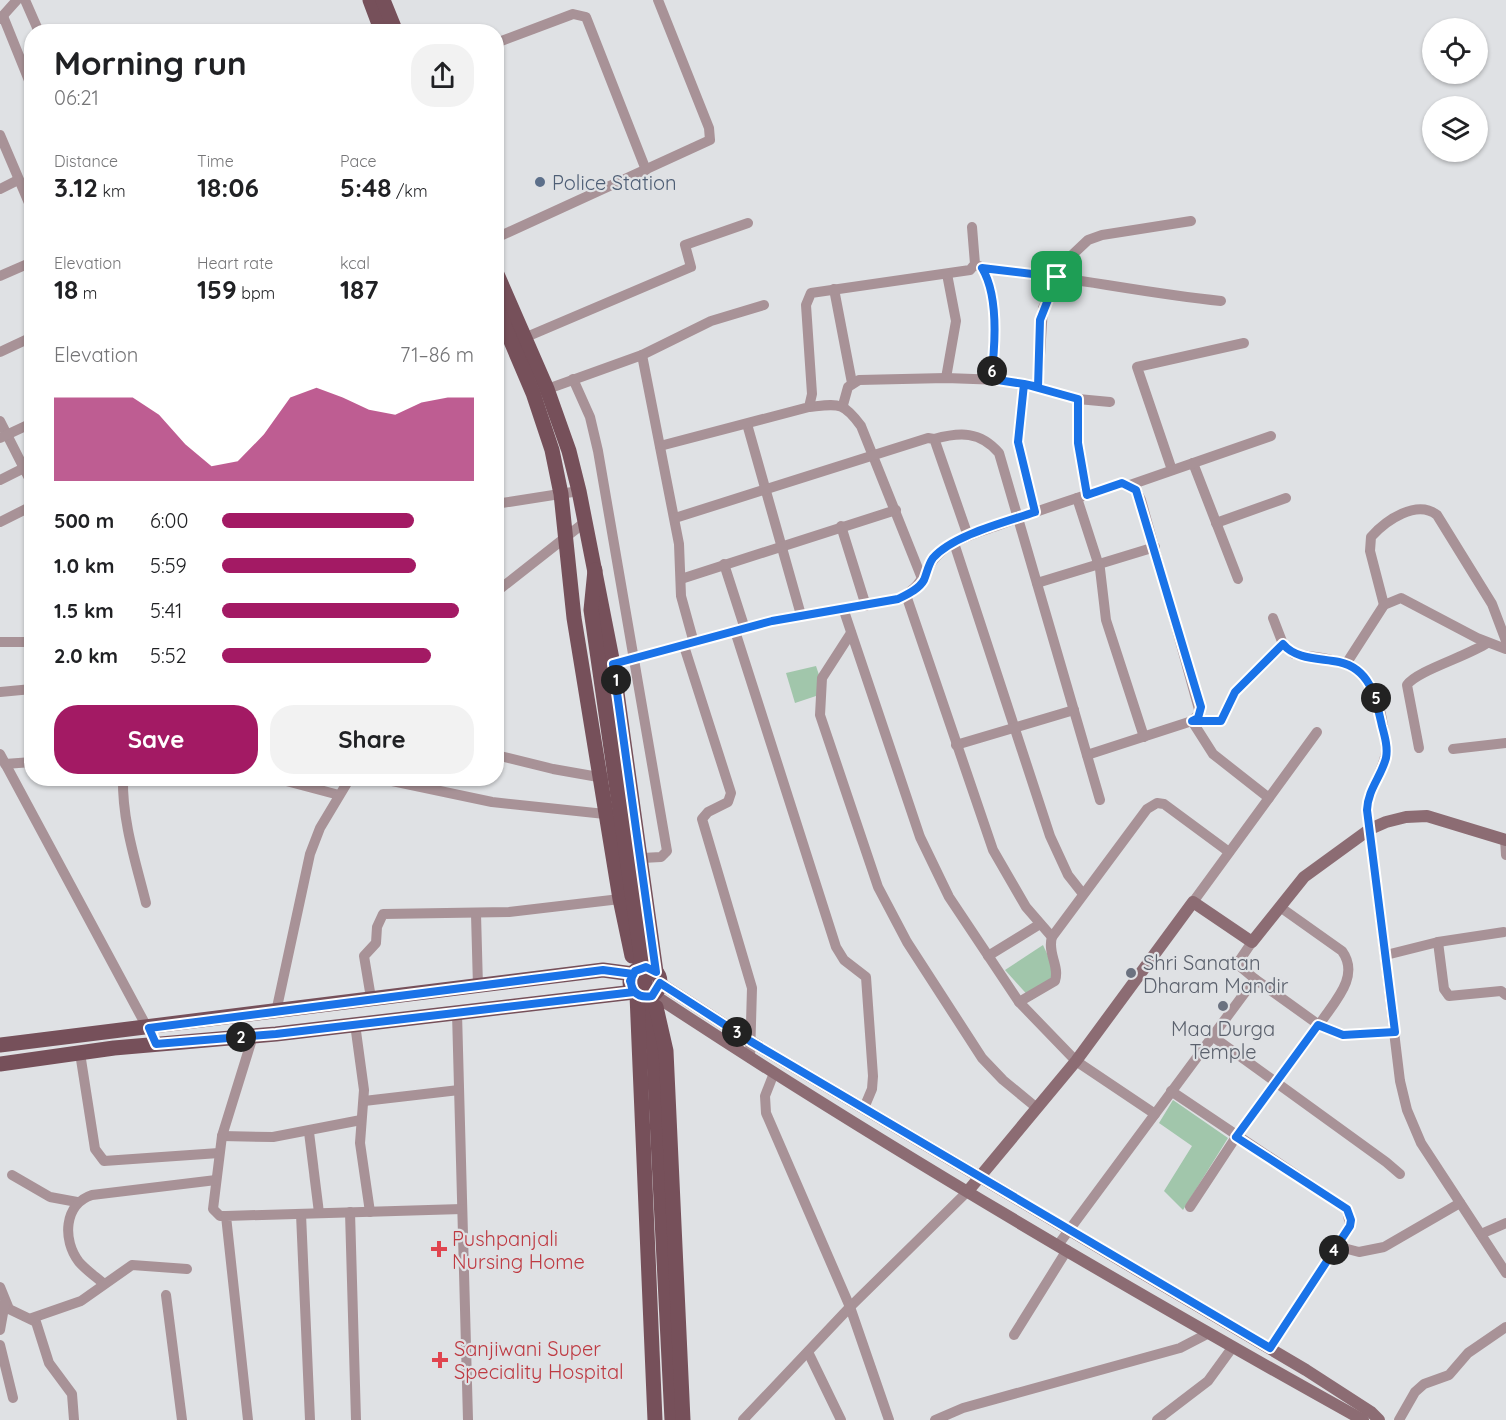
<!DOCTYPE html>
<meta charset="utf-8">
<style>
:root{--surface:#fff;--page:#f2f2f2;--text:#202124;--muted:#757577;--accent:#a31a64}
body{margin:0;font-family:Quicksand,sans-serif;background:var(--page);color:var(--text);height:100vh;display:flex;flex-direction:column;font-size:22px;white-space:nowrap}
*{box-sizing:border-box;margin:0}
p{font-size:20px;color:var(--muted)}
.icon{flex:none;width:33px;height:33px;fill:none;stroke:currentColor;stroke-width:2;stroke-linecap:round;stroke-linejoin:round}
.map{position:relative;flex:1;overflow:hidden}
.drawer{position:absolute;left:24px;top:24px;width:480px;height:762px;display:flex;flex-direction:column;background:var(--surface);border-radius:24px;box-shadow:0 2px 4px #0004}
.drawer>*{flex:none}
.controls{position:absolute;left:1422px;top:18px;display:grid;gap:12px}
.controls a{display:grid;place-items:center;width:66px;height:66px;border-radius:50%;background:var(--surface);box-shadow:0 2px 4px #0004;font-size:30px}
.pin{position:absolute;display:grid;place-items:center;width:51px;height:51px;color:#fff;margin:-26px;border-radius:12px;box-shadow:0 3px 9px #0006}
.km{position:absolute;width:30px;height:30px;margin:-15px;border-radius:50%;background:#222;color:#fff;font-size:16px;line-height:30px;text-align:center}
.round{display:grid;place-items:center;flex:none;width:63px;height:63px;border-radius:24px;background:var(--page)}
.overview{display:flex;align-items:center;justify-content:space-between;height:102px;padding:0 30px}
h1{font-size:33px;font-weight:800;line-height:45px}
.stats{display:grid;grid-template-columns:repeat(3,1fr);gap:9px;height:102px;padding:6px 30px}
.stats div{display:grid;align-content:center}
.stats b{font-size:26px;font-weight:800}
.stats small{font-size:16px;font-weight:400}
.stats p{font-size:16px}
.chart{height:168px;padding:12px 30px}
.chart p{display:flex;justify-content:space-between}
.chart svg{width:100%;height:108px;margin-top:6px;fill:var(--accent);opacity:.7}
.primary-button{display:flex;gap:12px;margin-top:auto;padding:12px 30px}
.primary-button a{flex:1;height:69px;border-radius:24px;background:var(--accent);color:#fff;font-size:24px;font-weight:800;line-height:69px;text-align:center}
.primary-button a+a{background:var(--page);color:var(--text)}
ul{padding:0 30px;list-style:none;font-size:20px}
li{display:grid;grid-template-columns:96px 72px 1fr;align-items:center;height:45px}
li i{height:15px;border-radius:8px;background:var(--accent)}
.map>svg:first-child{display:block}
.green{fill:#a1c6ab}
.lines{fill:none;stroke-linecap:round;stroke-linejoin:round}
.street{stroke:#a89297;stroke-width:10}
.secondary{stroke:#8c6c73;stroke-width:12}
.primary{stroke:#76505a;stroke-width:15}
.route-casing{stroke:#fff;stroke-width:12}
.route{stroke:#1a73e8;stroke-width:8}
.service-dot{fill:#5c6f8a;stroke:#dfe1e4;stroke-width:2}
.worship-dot{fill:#6b7280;stroke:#dfe1e4;stroke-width:2}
.health-dot{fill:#e0444e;stroke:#dfe1e4;stroke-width:2}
.labels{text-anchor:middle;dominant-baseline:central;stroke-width:4.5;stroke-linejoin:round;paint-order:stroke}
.service-label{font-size:20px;fill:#4e5e75;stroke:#dfe1e4;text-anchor:start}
.worship-label{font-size:20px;fill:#5b616d;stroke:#dfe1e4;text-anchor:start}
.health-label{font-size:20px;fill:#be3a42;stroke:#dfe1e4;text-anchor:start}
</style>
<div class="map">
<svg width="1506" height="1420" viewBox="0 0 1506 1420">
<rect width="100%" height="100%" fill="#dfe1e4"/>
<g class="green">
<path d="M 816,666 L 825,693 L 795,703 L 786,673 Z"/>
<path d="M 1043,945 L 1059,980 L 1032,1000 L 1005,970 Z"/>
<path d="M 1173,1100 L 1228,1138 L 1183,1210 L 1164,1191 L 1192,1146 L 1159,1123 Z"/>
</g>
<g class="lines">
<g class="street">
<path d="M 25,0 L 39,32"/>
<path d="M 3,16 L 32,88"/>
<path d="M 0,19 L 17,0"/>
<path d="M 496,43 L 573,14 L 586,17 L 646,170"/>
<path d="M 0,135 L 32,210"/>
<path d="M 0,189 L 18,180"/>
<path d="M 496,238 L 710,140 L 709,128 L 658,0"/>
<path d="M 979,266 C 1000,283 994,354 991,379"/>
<path d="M 982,268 C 1062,275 1141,293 1221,301"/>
<path d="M 0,276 L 32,262"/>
<path d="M 834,289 L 852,383"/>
<path d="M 524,338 L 691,267 L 685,245 L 748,223"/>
<path d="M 0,352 L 32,337"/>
<path d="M 642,355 L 679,544 L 681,596 L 694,643"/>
<path d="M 946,378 L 956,321 L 947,274"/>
<path d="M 573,379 L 590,417 L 598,451 L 667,851 L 661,857 L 642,858"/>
<path d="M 1024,384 L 1018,442 L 1035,512"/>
<path d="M 1038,387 L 1043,308 L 1069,258 L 1088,240 L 1102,235 L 1191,221"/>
<path d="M 542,391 L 642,355 L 711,321 L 764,305"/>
<path d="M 1078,399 L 1078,443 L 1087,495"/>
<path d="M 843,405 L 848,387 L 859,380 L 946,378 L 1001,380 L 1024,384 L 1078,399 L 1110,402"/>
<path d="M 809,407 C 838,404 843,401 861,426 L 923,581"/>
<path d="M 0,421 L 32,484"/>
<path d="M 747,424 L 801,615"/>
<path d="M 0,438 L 32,423"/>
<path d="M 934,439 C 960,432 980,431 999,453 L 1100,800"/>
<path d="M 660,446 L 809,407 L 812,394 L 806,305 L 811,293 L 970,270 L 975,264 L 972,227"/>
<path d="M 1193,463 L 1238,579"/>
<path d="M 1172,470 L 1137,367 L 1244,343"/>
<path d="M 0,480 L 32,464"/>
<path d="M 1130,485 L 1271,436"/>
<path d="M 1077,498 L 1100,569 L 1106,620 L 1144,737"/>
<path d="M 496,504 L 579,491"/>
<path d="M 675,518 L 928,438 L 934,439 L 936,444 L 968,536"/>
<path d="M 0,522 L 32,506"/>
<path d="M 1216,523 L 1286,498"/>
<path d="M 841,526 L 866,606"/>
<path d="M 954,543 L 1050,836 L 1068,875 L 1083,894"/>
<path d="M 724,564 L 745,629"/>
<path d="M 681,579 L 896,510"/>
<path d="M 1037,583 L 1155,547"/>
<path d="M 496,592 L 585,522"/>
<path d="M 906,595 L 993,850 L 1026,907 L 1052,937"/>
<path d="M 1384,605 L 1370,551 L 1371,537 C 1386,520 1417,499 1437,515 L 1492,604 L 1506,641"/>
<path d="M 843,608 L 920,837 L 949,897 L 1019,1002 L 1076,1061 L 1155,1114"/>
<path d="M 1273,618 L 1283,644 L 1294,654 C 1313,657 1336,658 1353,668 C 1379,683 1384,724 1386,751 C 1384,772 1368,787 1367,810 L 1400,1081 L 1407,1110 L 1421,1143 L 1506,1273"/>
<path d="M 735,631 L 836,947 L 844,960 L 866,977 L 873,1076 L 872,1089 L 864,1108"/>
<path d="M 851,633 L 822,678 L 820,715 L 878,887 L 907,942 L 982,1058 L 1003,1080 L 1037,1108"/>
<path d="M 0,642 L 32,642"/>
<path d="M 684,646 L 731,793 L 728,802 L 708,812 L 702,819 L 752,988 L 750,1058"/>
<path d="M 613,664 L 772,621 L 898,599 C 930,583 922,564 947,547 C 963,536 982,531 999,525 C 1039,510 1081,497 1122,483 L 1136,490 L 1141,500 L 1200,713 L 1192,721 L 1087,755"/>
<path d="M 1346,664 L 1384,605 L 1401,598 L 1477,638 L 1506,649"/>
<path d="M 0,692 L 32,689"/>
<path d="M 956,745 L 1074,710"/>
<path d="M 1419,748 L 1407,685 C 1416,671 1468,656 1487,643"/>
<path d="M 1453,749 L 1506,743"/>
<path d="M 0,754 L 156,1044"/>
<path d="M 496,755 L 553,769 L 604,778"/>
<path d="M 5,764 L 32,762"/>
<path d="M 123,778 C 122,821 136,863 146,903"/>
<path d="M 275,778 L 339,795"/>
<path d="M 378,778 L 492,802 L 605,814"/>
<path d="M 1269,798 L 1213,754 L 1192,721 L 1221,721 L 1235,692 L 1283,644"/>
<path d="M 1505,839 L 1506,855"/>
<path d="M 1193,902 L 1317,732"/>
<path d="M 1280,907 L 1342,951 C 1361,977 1333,1003 1319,1025 L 1343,1035 L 1395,1032"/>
<path d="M 476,914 L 478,987"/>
<path d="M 1438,942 L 1444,989 L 1449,996 L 1501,991 L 1506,995"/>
<path d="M 1386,955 L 1438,942 L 1504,932"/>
<path d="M 988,956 L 1040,924"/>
<path d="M 371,998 L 364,956 L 376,943 L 377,927 L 383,914 L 509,912 L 620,899"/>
<path d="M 1019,1002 L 1055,981 C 1060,966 1047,953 1052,937 L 1147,809 L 1157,803 L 1164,804 L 1229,852"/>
<path d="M 276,1012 L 310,854 L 320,828 L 350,778"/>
<path d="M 457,1013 L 468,1420"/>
<path d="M 355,1024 L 364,1090 L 360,1143 L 370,1212"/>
<path d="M 1212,1036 L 1386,1162 L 1400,1174"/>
<path d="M 80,1053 L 95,1149 L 104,1161 L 219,1153"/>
<path d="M 774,1073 L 765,1096 L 766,1113 L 850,1307 L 889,1420"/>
<path d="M 1171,1091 L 1347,1209 L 1350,1226 L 1270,1348"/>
<path d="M 364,1101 L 459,1090"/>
<path d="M 309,1132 L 319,1213"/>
<path d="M 222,1136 L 273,1137 L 361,1120"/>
<path d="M 12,1175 L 50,1197 L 77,1202"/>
<path d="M 1190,1207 L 1236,1137 L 1319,1025 L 1255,979"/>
<path d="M 350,1212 L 356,1420"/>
<path d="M 301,1214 L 310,1420"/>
<path d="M 226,1216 L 220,1216 L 213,1209 L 222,1136 L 253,1036"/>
<path d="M 1481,1234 L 1506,1223"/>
<path d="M 1058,1245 L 1255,979 L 1237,964 L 1252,942"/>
<path d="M 1336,1246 L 1359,1252 L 1384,1247 L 1460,1203"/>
<path d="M 104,1284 C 96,1277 86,1270 79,1262 C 62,1240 64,1204 92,1195 L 216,1180"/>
<path d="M 0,1287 L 9,1309 L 36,1322 L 49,1363 L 72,1394 L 74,1420"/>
<path d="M 166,1295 L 182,1420"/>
<path d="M 32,1318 L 81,1301 L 132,1265 L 187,1269"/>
<path d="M 0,1330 L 5,1302"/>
<path d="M 1014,1335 L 1067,1250"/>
<path d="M 0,1345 L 13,1398"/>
<path d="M 808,1352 L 841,1420"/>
<path d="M 248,1420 L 226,1216 L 462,1209"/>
<path d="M 743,1420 L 850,1307 L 968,1191"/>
<path d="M 935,1420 L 963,1408 L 1180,1348 L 1207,1334"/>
<path d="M 1157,1420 L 1208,1381 L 1232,1348"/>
<path d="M 1399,1420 L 1415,1392 L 1424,1384 L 1449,1375 L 1468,1353 L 1506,1327"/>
</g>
<g class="secondary">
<path d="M 660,983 L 750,1041 L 1306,1370 L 1371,1412 L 1379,1420"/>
<path d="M 654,995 C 884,1147 1122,1286 1363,1420"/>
<path d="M 968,1191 L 1076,1061 L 1193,902 L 1252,942 L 1304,877 L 1370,829 L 1386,822 L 1406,817 L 1427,816 L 1506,840"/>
</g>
<g class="primary">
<path d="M 370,0 L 382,32"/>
<path d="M 383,0 L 396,32"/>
<path d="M 496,272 L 547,389 L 569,451 L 579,491 L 613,664 L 656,972"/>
<path d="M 496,306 L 533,393 L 552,450 L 561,494 L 574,618 L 620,899 L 632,956"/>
<path d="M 595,570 L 591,610 L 653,1038 L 672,1420"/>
<circle cx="645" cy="982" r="15"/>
<path d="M 637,995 L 655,1420"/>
<path d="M 656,1007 L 666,1051 L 683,1420"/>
<path d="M 0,1045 L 603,970 L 633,974"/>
<path d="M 0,1064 L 114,1048 L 276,1034 L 634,992"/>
</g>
</g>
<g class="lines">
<g class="route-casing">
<path id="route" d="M 1057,277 L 1040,320 L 1038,387 L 1024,384 L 1018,442 L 1035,512 C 1006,522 953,535 933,558 C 928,565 927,573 924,580 C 919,589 908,594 898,599 L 772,621 L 613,664 L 656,972 L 646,967 L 635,971 L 630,981 L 634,992 L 276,1034 L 156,1044 L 149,1028 L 603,970 L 633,974 C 627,989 637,999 652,996 L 660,983 L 750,1041 L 1270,1348 L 1350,1226 L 1351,1220 L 1347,1209 L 1236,1137 L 1318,1025 L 1343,1035 L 1395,1032 L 1367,810 C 1368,789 1381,777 1386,758 C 1388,748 1385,737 1382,726 C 1376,699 1371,669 1339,662 C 1321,658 1296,660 1283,644 L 1235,692 L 1221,721 L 1192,721 L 1198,718 L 1201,707 L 1136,490 L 1122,483 L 1087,495 L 1078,443 L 1078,399 L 1024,384 L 991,379 C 995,348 999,296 982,268 L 1057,277"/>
</g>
<use href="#route" class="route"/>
</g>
<circle class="service-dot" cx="540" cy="182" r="6"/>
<g class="worship-dot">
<circle cx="1131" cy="973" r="6"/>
<circle cx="1223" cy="1006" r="6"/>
</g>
<g class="health-dot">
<path d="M436 1240h6v6h6v6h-6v6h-6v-6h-6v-6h6z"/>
<path d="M437 1351h6v6h6v6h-6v6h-6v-6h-6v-6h6z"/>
</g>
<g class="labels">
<g class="service-label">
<text x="552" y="182">Police Station</text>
</g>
<g class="worship-label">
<text x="1143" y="962">Shri Sanatan<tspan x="1143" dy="23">Dharam Mandir</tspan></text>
<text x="1223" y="1028" text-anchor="middle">Maa Durga<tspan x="1223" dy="23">Temple</tspan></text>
</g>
<g class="health-label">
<text x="452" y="1238">Pushpanjali<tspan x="452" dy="23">Nursing Home</tspan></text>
<text x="454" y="1348">Sanjiwani Super<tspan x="454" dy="23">Speciality Hospital</tspan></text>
</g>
</g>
</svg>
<div class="controls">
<a><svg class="icon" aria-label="locate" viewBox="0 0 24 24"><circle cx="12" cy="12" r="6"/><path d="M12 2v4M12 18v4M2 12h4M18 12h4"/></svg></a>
<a><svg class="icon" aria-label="layers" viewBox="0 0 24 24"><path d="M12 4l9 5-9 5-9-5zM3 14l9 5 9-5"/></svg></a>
</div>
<div class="pin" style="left:1057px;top:277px;background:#1e9e55"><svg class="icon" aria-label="arrive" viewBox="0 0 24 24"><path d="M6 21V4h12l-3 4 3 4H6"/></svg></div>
<b class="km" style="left:616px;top:680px">1</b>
<b class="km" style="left:241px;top:1037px">2</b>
<b class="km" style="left:737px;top:1032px">3</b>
<b class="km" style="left:1334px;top:1250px">4</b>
<b class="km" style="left:1376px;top:698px">5</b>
<b class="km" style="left:992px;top:371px">6</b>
<section class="drawer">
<div class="overview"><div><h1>Morning run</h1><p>06:21</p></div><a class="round"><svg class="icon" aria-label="share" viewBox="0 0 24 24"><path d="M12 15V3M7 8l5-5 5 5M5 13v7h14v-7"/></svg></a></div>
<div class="stats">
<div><p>Distance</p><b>3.12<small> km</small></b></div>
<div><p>Time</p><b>18:06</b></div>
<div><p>Pace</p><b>5:48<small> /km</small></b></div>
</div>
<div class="stats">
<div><p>Elevation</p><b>18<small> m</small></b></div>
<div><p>Heart rate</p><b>159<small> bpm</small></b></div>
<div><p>kcal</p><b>187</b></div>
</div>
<div class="chart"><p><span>Elevation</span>71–86 m</p>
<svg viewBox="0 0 160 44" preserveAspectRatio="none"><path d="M0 44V10L10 10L20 10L30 10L40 17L50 29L60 38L70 36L80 25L90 10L100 6L110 10L120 15L130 17L140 12L150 10L160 10V44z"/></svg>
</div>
<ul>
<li><b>500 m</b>6:00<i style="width:76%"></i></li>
<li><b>1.0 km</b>5:59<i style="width:77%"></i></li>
<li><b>1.5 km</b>5:41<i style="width:94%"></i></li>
<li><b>2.0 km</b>5:52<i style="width:83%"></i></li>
</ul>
<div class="primary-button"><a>Save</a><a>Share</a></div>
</section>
</div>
